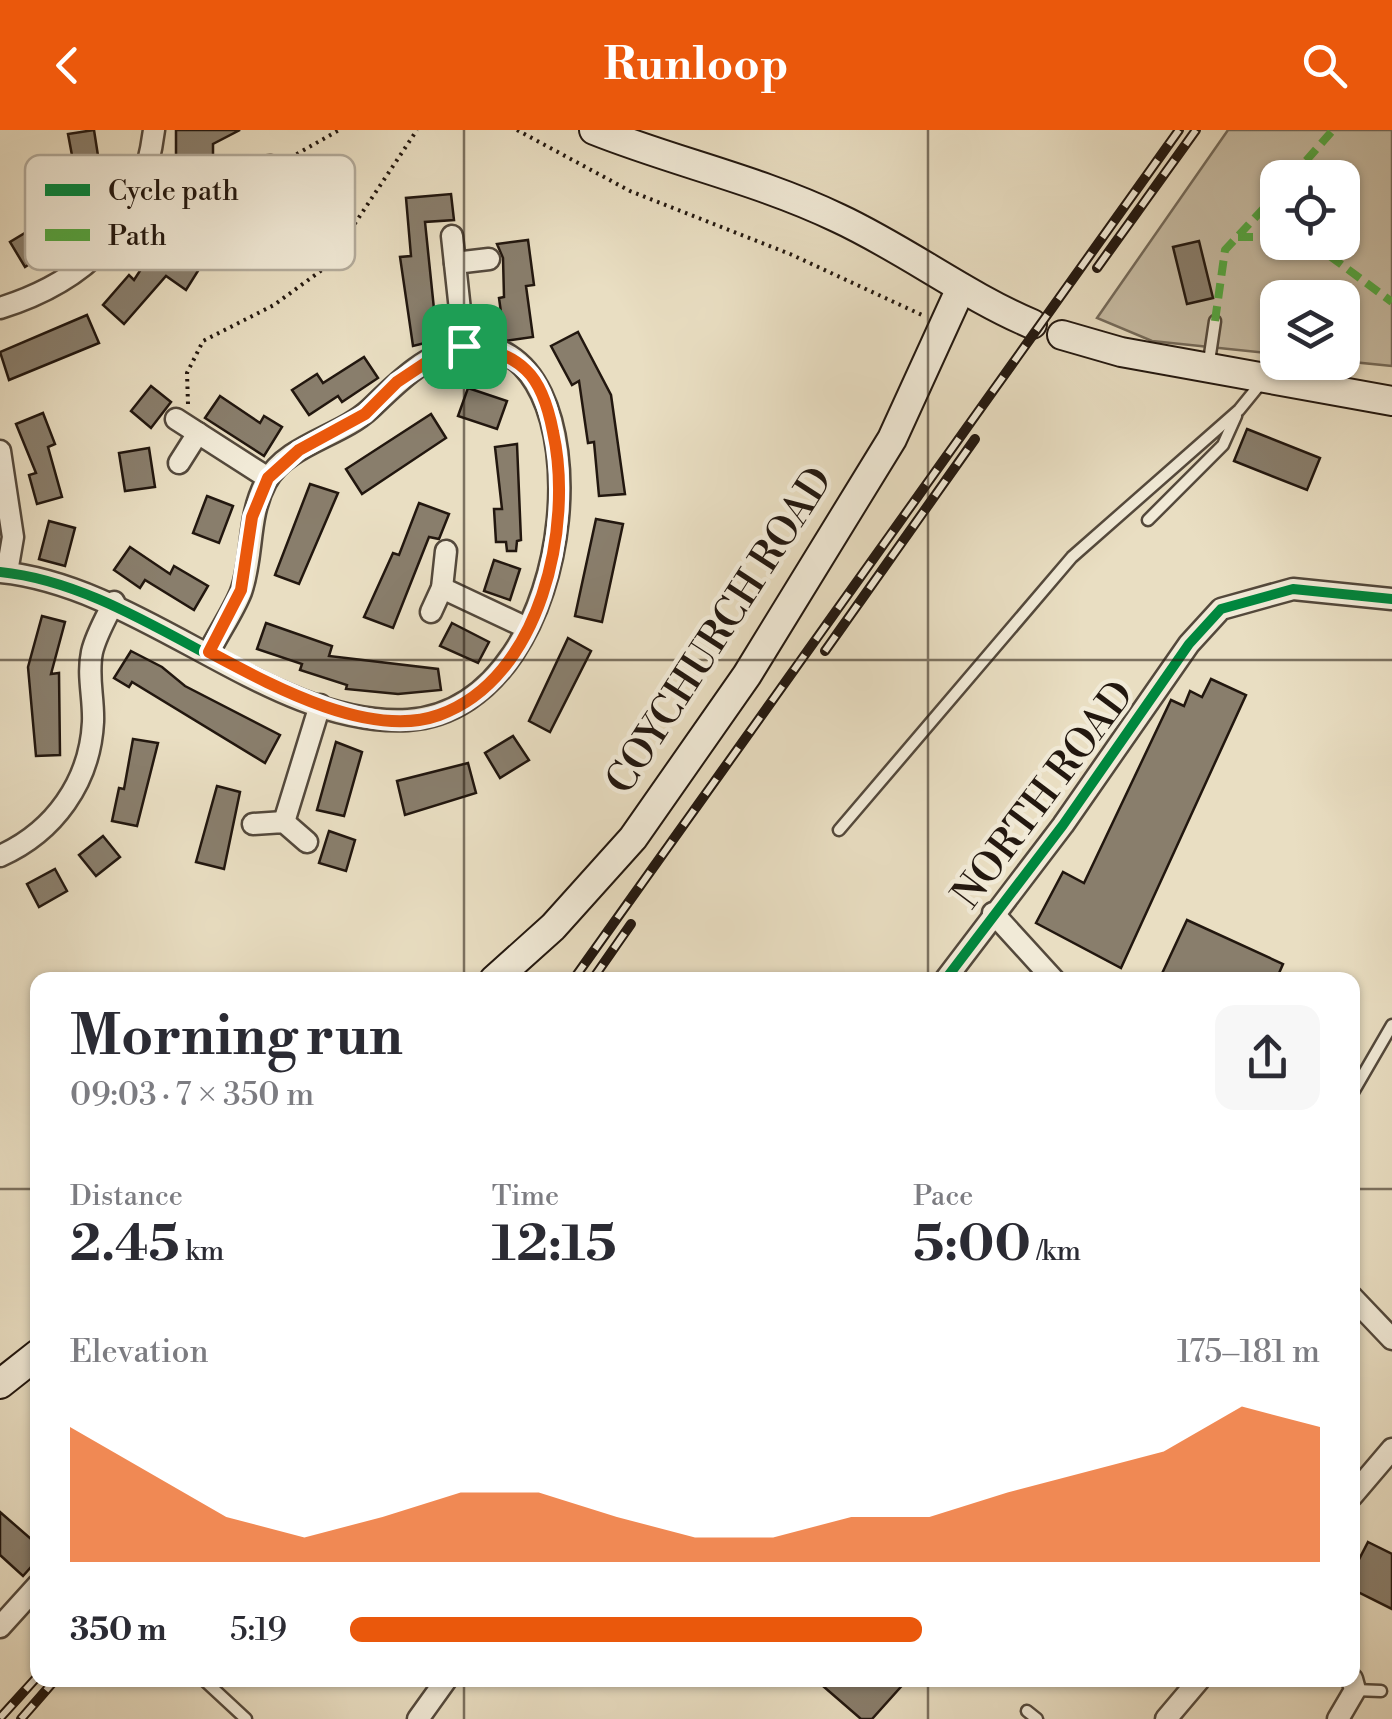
<!DOCTYPE html>
<meta charset="utf-8">
<style>
:root{--surface:#fff;--page:#f7f7f7;--text:#2b2b33;--muted:#7c7c81;--accent:#ea580c}
body{margin:0;font-family:"Libre Bodoni",serif;background:var(--page);color:var(--text);height:100vh;display:flex;flex-direction:column;font-size:38px;white-space:nowrap}
*{box-sizing:border-box;margin:0}
p{font-size:32px;color:var(--muted)}
.icon{flex:none;width:55px;height:55px;fill:none;stroke:currentColor;stroke-width:2;stroke-linecap:round;stroke-linejoin:round}
.map{position:relative;flex:1;overflow:hidden}
.details{position:absolute;left:30px;top:842px;width:1330px;height:715px;display:flex;flex-direction:column;background:var(--surface);border-radius:20px;box-shadow:0 2px 8px #0004}
.details>*{flex:none}
.tools{position:absolute;left:1260px;top:30px;display:grid;gap:20px}
.tools a{display:grid;place-items:center;width:100px;height:100px;border-radius:20px;background:var(--surface);box-shadow:0 2px 8px #0004;font-size:50px}
.pin{position:absolute;display:grid;place-items:center;width:85px;height:85px;color:#fff;margin:-42px;border-radius:20px;box-shadow:0 5px 15px #0006}
.round{display:grid;place-items:center;flex:none;width:105px;height:105px;border-radius:20px;background:var(--page)}
.summary{display:flex;align-items:center;justify-content:space-between;height:170px;padding:0 40px}
h1{font-size:55px;font-weight:800;line-height:75px}
.figures{display:grid;grid-template-columns:repeat(3,1fr);gap:15px;height:170px;padding:10px 40px}
.figures div{display:grid;align-content:center}
.figures b{font-size:50px;font-weight:800}
.figures small{font-size:28px;font-weight:400}
.figures p{font-size:28px}
.chart{height:280px;padding:20px 40px}
.chart p{display:flex;justify-content:space-between}
.chart svg{width:100%;height:180px;margin-top:10px;fill:var(--accent);opacity:.7}
ul{padding:0 40px;list-style:none;font-size:32px}
li{display:grid;grid-template-columns:160px 120px 1fr;align-items:center;height:75px}
li i{height:25px;border-radius:12px;background:var(--accent)}
header{display:flex;justify-content:space-between;align-items:center;height:130px;padding:0 40px;background:var(--accent);color:#fff;font-size:45px;font-weight:800}
.map>svg:first-child{display:block}
.green{fill:#c7bca4;stroke:#746a5a;stroke-width:2.5;fill-rule:evenodd}
.building{fill:#897e6c;stroke:#22170f;stroke-width:2.5}
.lines{fill:none;stroke-linecap:round;stroke-linejoin:round}
.lane-casing{stroke:#54493c;stroke-width:15}
.street-casing{stroke:#54493c;stroke-width:25}
.secondary-casing{stroke:#22170f;stroke-width:32}
.path{stroke:#22170f;stroke-width:4;stroke-dasharray:2.5 5;stroke-linecap:butt}
.lane{stroke:#f1ead7;stroke-width:10}
.street{stroke:#f1ead7;stroke-width:20}
.secondary{stroke:#f1ead7;stroke-width:28}
.rail-casing{stroke:#22170f;stroke-width:10}
.rail{stroke:#f1ead7;stroke-width:6;stroke-dasharray:19;stroke-linecap:butt}
.quiet{stroke:#53a941;stroke-width:8;stroke-dasharray:15 8;stroke-linecap:butt}
.cycleway-casing{stroke:#f1ead7;stroke-width:16}
.cycleway{stroke:#00873e;stroke-width:10}
.route-casing{stroke:#fff;stroke-width:20}
.route{stroke:#ea580c;stroke-width:12}
.grid{fill:none;stroke:#22170f;stroke-width:2.5;stroke-opacity:0.55}
.labels{text-anchor:middle;dominant-baseline:central;stroke-width:9;stroke-linejoin:round;paint-order:stroke}
.street-label{font-size:40px;fill:#22170f;stroke:#f1ead7}
.key{fill:#f1ead7;stroke:#b3ab9b;stroke-width:2.5}
.key-label{font-size:28px;fill:#22170f}
</style>
<header><svg class="icon" aria-label="back" viewBox="0 0 24 24"><path d="M15 5l-7 7 7 7"/></svg>Runloop<svg class="icon" aria-label="search" viewBox="0 0 24 24"><circle cx="10" cy="10" r="6"/><path d="M15 15l6 6"/></svg></header>
<div class="map">
<svg width="1392" height="1589" viewBox="0 0 1392 1589">
<rect width="100%" height="100%" fill="#e9dec2"/>
<filter id="stains"><feTurbulence type="fractalNoise" baseFrequency=".002" numOctaves="4"/><feColorMatrix values="0 0 0 0 .2 0 0 0 0 .09 0 0 0 0 .02 0 0 0 .5 -.17"/></filter>
<radialGradient id="worn" r=".72"><stop offset=".6" stop-color="#630" stop-opacity="0"/><stop offset="1" stop-color="#630" stop-opacity=".3"/></radialGradient>
<path class="green" d="M 1228,0 L 1392,0 L 1392,236 L 1343,231 L 1342,168 L 1278,168 L 1277,224 L 1152,211 L 1097,188 ZM 1278,48 L 1342,48 L 1342,112 L 1278,112 Z"/>
<g class="building">
<path d="M 94,0 L 99,32 L 74,36 L 68,4 Z"/>
<path d="M 176,0 L 240,0 L 213,14 L 213,28 L 193,28 L 176,26 Z"/>
<path d="M 451,64 L 454,90 L 425,92 L 434,179 L 437,179 L 441,209 L 413,216 L 400,127 L 411,126 L 406,68 Z"/>
<path d="M 170,77 L 219,91 L 282,85 L 288,122 L 244,130 L 206,128 L 186,160 L 166,146 L 124,194 L 103,175 L 129,145 L 134,150 L 160,110 Z"/>
<path d="M 63,80 L 75,104 L 25,137 L 10,112 Z"/>
<path d="M 528,110 L 534,155 L 526,156 L 533,207 L 505,211 L 499,168 L 504,167 L 503,128 L 497,114 Z"/>
<path d="M 1199,111 L 1213,168 L 1187,174 L 1173,117 Z"/>
<path d="M 87,185 L 99,213 L 9,250 L 0,222 Z"/>
<path d="M 578,202 L 611,265 L 625,364 L 599,366 L 594,312 L 588,313 L 579,251 L 572,255 L 551,216 Z"/>
<path d="M 364,227 L 378,248 L 342,272 L 338,266 L 309,285 L 292,260 L 317,244 L 323,253 Z"/>
<path d="M 151,256 L 171,272 L 151,298 L 131,281 Z"/>
<path d="M 468,258 L 507,271 L 497,299 L 458,286 Z"/>
<path d="M 220,266 L 260,293 L 264,286 L 282,297 L 264,326 L 205,288 Z"/>
<path d="M 43,283 L 55,314 L 48,317 L 62,367 L 37,374 L 29,345 L 36,343 L 16,294 Z"/>
<path d="M 431,284 L 446,308 L 362,364 L 346,339 Z"/>
<path d="M 1247,299 L 1320,328 L 1307,360 L 1234,331 Z"/>
<path d="M 517,314 L 521,410 L 517,411 L 516,421 L 507,421 L 506,412 L 496,412 L 494,379 L 502,379 L 495,317 Z"/>
<path d="M 149,318 L 155,357 L 125,361 L 119,323 Z"/>
<path d="M 310,354 L 338,363 L 299,454 L 275,445 Z"/>
<path d="M 207,366 L 233,376 L 219,413 L 193,403 Z"/>
<path d="M 419,373 L 449,384 L 439,409 L 429,407 L 393,498 L 364,487 L 393,423 L 399,425 Z"/>
<path d="M 596,389 L 623,394 L 602,492 L 575,486 Z"/>
<path d="M 49,391 L 75,398 L 65,436 L 39,429 Z"/>
<path d="M 130,417 L 170,444 L 174,436 L 208,456 L 194,480 L 145,450 L 140,458 L 114,440 Z"/>
<path d="M 494,430 L 520,439 L 510,470 L 484,461 Z"/>
<path d="M 42,486 L 65,492 L 51,544 L 59,543 L 60,625 L 36,626 L 28,537 Z"/>
<path d="M 266,493 L 332,516 L 329,526 L 438,539 L 441,560 L 398,564 L 346,559 L 347,555 L 300,540 L 302,534 L 257,519 Z"/>
<path d="M 452,493 L 489,512 L 478,533 L 440,516 Z"/>
<path d="M 568,508 L 591,521 L 550,602 L 529,591 Z"/>
<path d="M 131,521 L 162,537 L 185,556 L 280,605 L 265,633 L 132,552 L 129,557 L 114,548 Z"/>
<path d="M 1211,549 L 1246,565 L 1121,838 L 1036,793 L 1063,742 L 1084,753 L 1171,570 L 1184,576 L 1190,561 L 1202,567 Z"/>
<path d="M 513,606 L 529,630 L 500,648 L 485,623 Z"/>
<path d="M 133,609 L 158,613 L 137,696 L 112,691 L 119,658 L 124,659 Z"/>
<path d="M 336,612 L 362,622 L 344,686 L 317,680 Z"/>
<path d="M 468,633 L 476,663 L 405,685 L 397,651 Z"/>
<path d="M 217,656 L 240,662 L 224,739 L 196,732 Z"/>
<path d="M 329,701 L 355,710 L 346,741 L 319,733 Z"/>
<path d="M 103,706 L 120,727 L 96,746 L 79,725 Z"/>
<path d="M 55,739 L 67,761 L 39,777 L 27,754 Z"/>
<path d="M 1187,790 L 1283,834 L 1276,850 L 1159,850 Z"/>
<path d="M 0,1382 L 38,1415 L 38,1429 L 23,1446 L 0,1425 Z"/>
<path d="M 1368,1412 L 1392,1424 L 1392,1479 L 1352,1459 L 1352,1443 Z"/>
<path d="M 816,1550 L 907,1550 L 872,1589 L 861,1589 Z"/>
</g>
<g class="lines">
<g class="lane-casing">
<g id="lane">
<path d="M 1208,238 L 1215,191"/>
<path d="M 1148,390 L 1223,315 L 1236,286"/>
<path d="M 839,700 L 1072,427 L 1239,280 L 1261,253"/>
<path d="M 1352,964 L 1392,895"/>
<path d="M 204,1550 L 246,1589"/>
<path d="M 1355,1560 L 1381,1561"/>
<path d="M 1027,1581 L 1037,1589"/>
</g>
</g>
<g class="street-casing">
<g id="street">
<path d="M 150,35 L 203,44 L 271,36"/>
<path d="M 452,106 L 464,217"/>
<path d="M 455,133 L 489,129"/>
<path d="M 0,178 C 90,150 142,95 154,0"/>
<path d="M 176,289 L 268,348"/>
<path d="M 0,321 L 13,407 L 7,442"/>
<path d="M 179,333 L 198,303"/>
<path d="M 0,442 C 144,456 272,598 408,590 C 588,578 609,194 463,217 C 427,222 395,255 370,279 C 340,307 287,314 266,352 C 247,387 254,425 241,462 C 233,482 219,502 209,522"/>
<path d="M 442,458 L 527,498"/>
<path d="M 431,482 L 442,458 L 446,421"/>
<path d="M 284,692 L 320,575"/>
<path d="M 253,694 L 284,692 L 307,712"/>
<path d="M 0,726 C 54,702 90,652 93,592 C 94,568 87,546 92,522 C 96,505 106,488 114,472"/>
<path d="M 993,783 L 1054,850"/>
<path d="M 945,850 L 1063,695 L 1189,514 L 1221,479 L 1293,459 L 1392,469"/>
<path d="M 1352,1167 L 1392,1209"/>
<path d="M 1352,1366 L 1392,1319"/>
<path d="M 0,1497 L 38,1455"/>
<path d="M 418,1589 L 446,1550"/>
<path d="M 1166,1589 L 1199,1550"/>
<path d="M 1338,1589 L 1355,1560 L 1352,1549"/>
</g>
</g>
<g class="secondary-casing">
<g id="secondary">
<path d="M 594,0 C 674,32 759,50 838,88 C 905,119 964,165 1032,194"/>
<path d="M 1062,205 L 1121,222 L 1392,271"/>
<path d="M 494,850 L 553,797 L 633,708 L 747,545 L 892,309 L 961,158"/>
<path d="M 0,1254 L 38,1224"/>
</g>
</g>
<g class="path">
<path d="M 517,0 L 630,61 L 790,124 L 922,185"/>
<path d="M 290,28 L 339,0"/>
<path d="M 188,274 L 187,243 L 203,211 L 274,175 L 326,137 L 417,0"/>
</g>
<use href="#lane" class="lane"/>
<use href="#street" class="street"/>
<use href="#secondary" class="secondary"/>
<g class="rail-casing">
<g id="rail">
<path d="M 1097,138 L 1196,0"/>
<path d="M 825,521 L 975,309"/>
<path d="M 573,850 L 1179,0"/>
<path d="M 592,850 L 631,794"/>
<path d="M 0,1588 L 38,1546"/>
<path d="M 21,1589 L 55,1550"/>
</g>
</g>
<use href="#rail" class="rail"/>
<g class="quiet">
<path d="M 1291,48 L 1333,0"/>
<path d="M 1238,107 L 1278,107"/>
<path d="M 1311,112 L 1392,172"/>
<path d="M 1215,191 L 1225,120 L 1278,63"/>
</g>
<g class="cycleway-casing">
<g id="cycleway">
<path d="M 0,442 C 144,456 272,598 408,590 C 588,578 609,194 463,217 C 427,222 395,255 370,279 C 340,307 287,314 266,352 C 247,387 254,425 241,462 C 233,482 219,502 209,522"/>
<path d="M 945,850 L 1063,695 L 1189,514 L 1221,479 L 1293,459 L 1392,469"/>
</g>
</g>
<use href="#cycleway" class="cycleway"/>
</g>
<g class="lines">
<g class="route-casing">
<path id="route" d="M 464,216 C 488,219 508,223 526,240 C 542,255 549,281 553,302 C 574,396 541,549 439,585 C 369,610 269,554 209,522 L 241,460 L 252,387 L 268,348 L 299,320 L 365,284 L 397,252 L 433,228 Z"/>
</g>
<use href="#route" class="route"/>
</g>
<path class="grid" d="M 464,0 L 464,850M 928,0 L 928,850M 0,530 L 1392,530M 0,1059 L 38,1059M 1352,1059 L 1392,1059M 464,1550 L 464,1589M 928,1550 L 928,1589"/>
<g class="labels">
<g class="street-label">
<text transform="translate(720 501) rotate(-57)">COYCHURCH ROAD</text>
<text transform="translate(1044 665) rotate(-53)">NORTH ROAD</text>
</g>
</g>
<rect x="25" y="25" width="330" height="115" rx="15" class="key"/>
<rect x="45" y="54" width="45" height="12" fill="#00873e"/>
<rect x="45" y="99" width="45" height="12" fill="#53a941"/>
<g class="key-label">
<text x="108" y="70">Cycle path</text>
<text x="108" y="115">Path</text>
</g>
<rect width="100%" height="100%" filter="url(#stains)"/>
<rect width="100%" height="100%" fill="url(#worn)"/>
</svg>
<div class="tools">
<a><svg class="icon" aria-label="locate" viewBox="0 0 24 24"><circle cx="12" cy="12" r="6"/><path d="M12 2v4M12 18v4M2 12h4M18 12h4"/></svg></a>
<a><svg class="icon" aria-label="layers" viewBox="0 0 24 24"><path d="M12 4l9 5-9 5-9-5zM3 14l9 5 9-5"/></svg></a>
</div>
<div class="pin" style="left:464px;top:216px;background:#1e9e55"><svg class="icon" aria-label="arrive" viewBox="0 0 24 24"><path d="M6 21V4h12l-3 4 3 4H6"/></svg></div>
<section class="details">
<div class="summary"><div><h1>Morning run</h1><p>09:03 · 7 × 350 m</p></div><a class="round"><svg class="icon" aria-label="share" viewBox="0 0 24 24"><path d="M12 15V3M7 8l5-5 5 5M5 13v7h14v-7"/></svg></a></div>
<div class="figures">
<div><p>Distance</p><b>2.45<small> km</small></b></div>
<div><p>Time</p><b>12:15</b></div>
<div><p>Pace</p><b>5:00<small> /km</small></b></div>
</div>
<div class="chart"><p><span>Elevation</span>175–181 m</p>
<svg viewBox="0 0 160 44" preserveAspectRatio="none"><path d="M0 44V11L10 22L20 33L30 38L40 33L50 27L60 27L70 33L80 38L90 38L100 33L110 33L120 27L130 22L140 17L150 6L160 11V44z"/></svg>
</div>
<ul>
<li><b>350 m</b>5:19<i style="width:59%"></i></li>
</ul>
</section>
</div>
